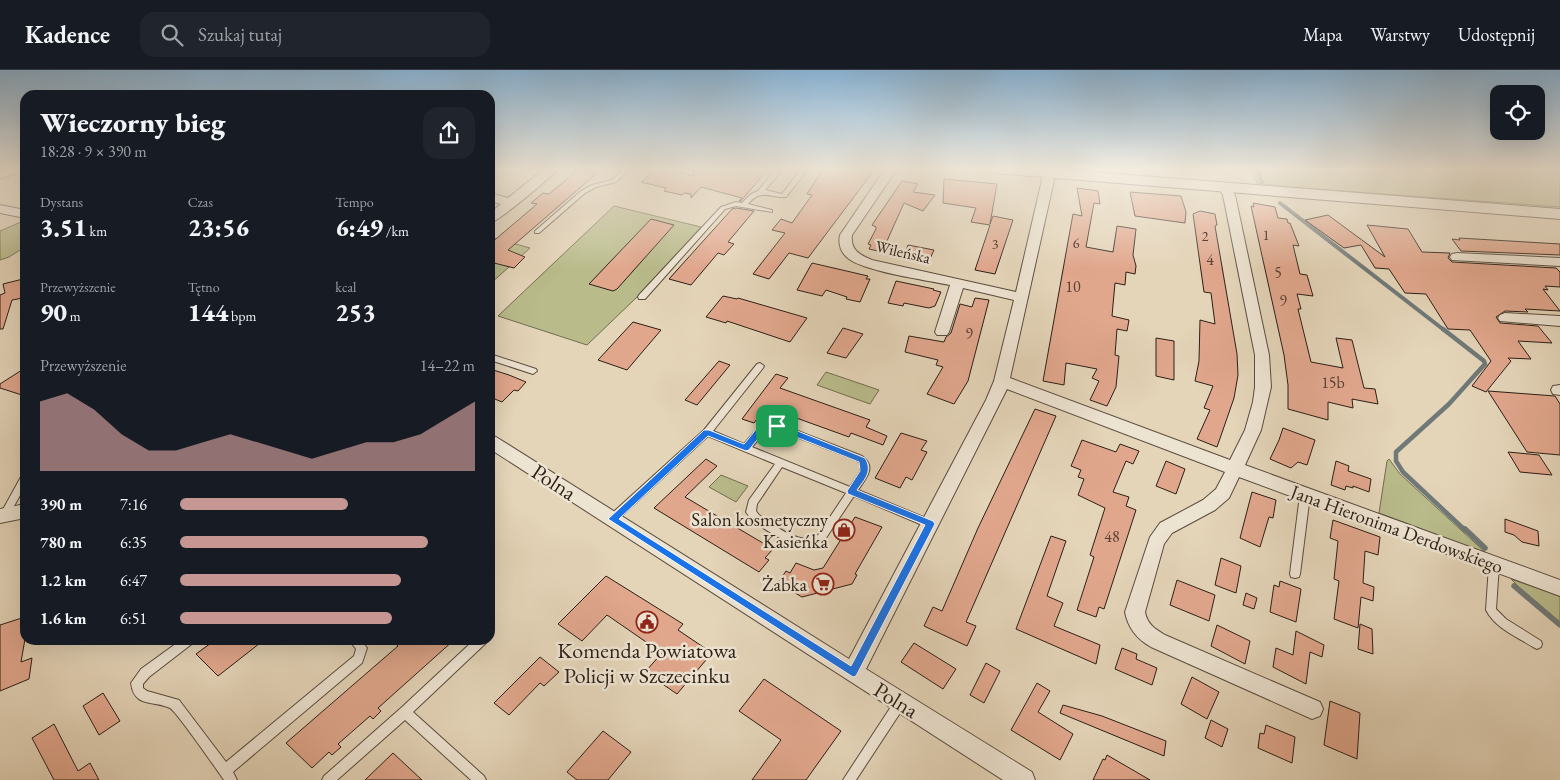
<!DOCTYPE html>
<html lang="pl">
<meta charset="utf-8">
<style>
:root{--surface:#171b24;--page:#20242c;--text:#f1f3f6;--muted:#9ea1a6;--line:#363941;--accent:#c59692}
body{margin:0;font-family:"EB Garamond",serif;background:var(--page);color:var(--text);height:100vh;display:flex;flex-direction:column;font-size:19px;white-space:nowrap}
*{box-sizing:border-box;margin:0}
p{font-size:16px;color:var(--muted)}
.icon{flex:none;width:28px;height:28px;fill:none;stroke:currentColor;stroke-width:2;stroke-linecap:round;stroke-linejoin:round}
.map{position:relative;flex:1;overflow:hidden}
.sheet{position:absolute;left:20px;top:20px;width:475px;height:555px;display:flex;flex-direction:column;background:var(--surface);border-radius:15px;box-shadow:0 5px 20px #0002}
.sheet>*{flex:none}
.fabs{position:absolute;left:1490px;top:15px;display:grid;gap:10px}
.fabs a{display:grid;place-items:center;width:55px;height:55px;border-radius:10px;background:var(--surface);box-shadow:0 5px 20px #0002;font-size:25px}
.pin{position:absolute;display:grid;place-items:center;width:42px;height:42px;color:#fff;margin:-21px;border-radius:10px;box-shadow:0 2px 8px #0006}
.round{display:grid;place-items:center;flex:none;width:52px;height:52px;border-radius:15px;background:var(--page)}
.overview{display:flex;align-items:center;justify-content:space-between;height:85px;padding:0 20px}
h1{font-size:28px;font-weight:800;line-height:38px}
.figures{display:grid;grid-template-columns:repeat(3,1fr);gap:8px;height:85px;padding:5px 20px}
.figures div{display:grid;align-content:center}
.figures b{font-size:25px;font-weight:800}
.figures small{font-size:14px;font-weight:400}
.figures p{font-size:14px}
.chart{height:140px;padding:10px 20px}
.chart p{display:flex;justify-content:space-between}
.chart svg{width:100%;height:90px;margin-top:5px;fill:var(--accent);opacity:.7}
ul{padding:0 20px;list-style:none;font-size:16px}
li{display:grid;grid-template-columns:80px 60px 1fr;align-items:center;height:38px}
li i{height:12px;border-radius:6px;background:var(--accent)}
header{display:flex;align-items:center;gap:30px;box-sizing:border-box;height:70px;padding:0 25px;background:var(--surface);border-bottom:1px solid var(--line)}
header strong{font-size:24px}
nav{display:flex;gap:28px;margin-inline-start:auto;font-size:18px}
.search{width:350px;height:45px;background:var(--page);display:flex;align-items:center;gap:12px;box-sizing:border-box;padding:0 18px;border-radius:15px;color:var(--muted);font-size:19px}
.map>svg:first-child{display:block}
.green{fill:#b9bb8b;stroke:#726d50}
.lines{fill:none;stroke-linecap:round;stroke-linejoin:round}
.stream-far2{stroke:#6f7978;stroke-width:4}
.stream-far1{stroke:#6f7978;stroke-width:4.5}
.stream{stroke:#6f7978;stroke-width:5.5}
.building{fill:#e1a78d;stroke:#2c1f16}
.service-casing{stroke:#5a4c3e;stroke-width:2}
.minor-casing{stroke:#5a4c3e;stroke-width:2}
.tertiary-casing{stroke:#5a4c3e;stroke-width:2}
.service{fill:#ede3d1;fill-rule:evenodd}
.minor{fill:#ede3d1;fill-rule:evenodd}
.tertiary{fill:#ede3d1;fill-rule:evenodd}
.route{fill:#1a73e8;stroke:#fff;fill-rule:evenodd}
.labels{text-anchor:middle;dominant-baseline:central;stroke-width:5;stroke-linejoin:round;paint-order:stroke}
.far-number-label{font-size:14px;fill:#594134}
.far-street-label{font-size:16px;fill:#2c1f16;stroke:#ede3d1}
.number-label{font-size:16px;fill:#594134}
.poi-label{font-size:19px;fill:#2c1f16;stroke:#ede3d1;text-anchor:end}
.street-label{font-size:19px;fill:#2c1f16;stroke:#ede3d1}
.near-street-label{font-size:22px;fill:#2c1f16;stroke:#ede3d1}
.near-poi-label{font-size:22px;fill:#2c1f16;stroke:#ede3d1}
</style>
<header>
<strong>Kadence</strong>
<div class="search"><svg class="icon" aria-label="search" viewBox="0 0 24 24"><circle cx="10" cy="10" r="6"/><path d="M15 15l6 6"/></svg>Szukaj tutaj</div>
<nav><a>Mapa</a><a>Warstwy</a><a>Udostępnij</a></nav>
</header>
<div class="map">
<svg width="1560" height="710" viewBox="0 0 1560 710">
<rect width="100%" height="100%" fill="#e4d4b8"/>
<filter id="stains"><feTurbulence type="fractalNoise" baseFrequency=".004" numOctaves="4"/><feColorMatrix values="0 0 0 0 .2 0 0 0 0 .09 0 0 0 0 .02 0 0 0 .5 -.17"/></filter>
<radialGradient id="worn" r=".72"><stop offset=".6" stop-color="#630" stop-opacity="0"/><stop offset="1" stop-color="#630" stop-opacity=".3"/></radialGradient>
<g class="green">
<path d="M 1251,99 L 1560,99 L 1560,137 L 1287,117 L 1257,113 Z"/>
<path d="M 614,136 L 701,157 L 636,228 L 587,275 L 498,246 Z"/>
<path d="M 21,152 L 25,153 L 25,177 L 9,187 L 0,190 L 0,161 Z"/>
<path d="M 490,167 L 530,178 L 490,214 Z"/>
<path d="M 826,302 L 879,320 L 870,334 L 817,315 Z"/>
<path d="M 1389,389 L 1400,404 L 1486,483 L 1379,443 L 1387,391 Z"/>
<path d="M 721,405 L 748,416 L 736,432 L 709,417 Z"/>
<path d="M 1511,509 L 1560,526 L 1560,552 L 1519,517 Z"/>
</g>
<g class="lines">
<g class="stream-far2">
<path d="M 1257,99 L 1262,112"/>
<path d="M 1280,133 L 1444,260"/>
</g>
<path class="stream-far1" d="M 1443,259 L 1484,291 L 1485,294 L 1449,334 L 1396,382 L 1396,391 L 1403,402 L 1466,461"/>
<g class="stream">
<path d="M 1465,459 L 1485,478"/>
<path d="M 1514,516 L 1560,555"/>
</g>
</g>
<g class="building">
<path d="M 655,99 L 667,99 L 693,106 L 694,99 L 768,99 L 741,131 L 739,131 L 742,128 L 701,117 L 691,128 L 691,124 L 684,123 L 682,125 L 664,121 L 666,118 L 641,112 Z"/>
<path d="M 823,99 L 855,99 L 872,103 L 808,188 L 789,183 L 769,209 L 753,204 L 785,163 L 772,160 L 781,149 L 792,153 L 812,125 L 807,124 Z"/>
<path d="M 578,100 L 596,104 L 508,180 L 525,187 L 514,198 L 490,192 L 490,174 L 537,134 L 531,133 L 543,123 L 549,124 Z"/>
<path d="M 944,109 L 997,114 L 990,154 L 993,146 L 1013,150 L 995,204 L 975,200 L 990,155 L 971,152 L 976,138 L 943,133 Z"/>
<path d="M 902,111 L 918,114 L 913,122 L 935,125 L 923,141 L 904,133 L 882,182 L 869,179 L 871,175 L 868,174 L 876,159 L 876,157 L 872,155 Z"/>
<path d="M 1077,118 L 1098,121 L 1100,134 L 1094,133 L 1086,177 L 1113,182 L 1117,156 L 1136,159 L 1133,185 L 1136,196 L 1135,204 L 1126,202 L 1125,215 L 1115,213 L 1112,246 L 1129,250 L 1127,261 L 1117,259 L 1115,285 L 1119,286 L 1116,317 L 1107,336 L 1090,330 L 1099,311 L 1092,308 L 1097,299 L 1066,293 L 1064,315 L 1043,311 L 1073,144 L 1082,146 Z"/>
<path d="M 1130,122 L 1181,126 L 1186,142 L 1185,153 L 1135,146 Z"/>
<path d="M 1253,133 L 1275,137 L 1278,148 L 1287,149 L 1288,153 L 1290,153 L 1299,176 L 1293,175 L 1300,204 L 1307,205 L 1313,226 L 1297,224 L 1301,239 L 1298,239 L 1311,292 L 1343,298 L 1336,268 L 1352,270 L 1364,318 L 1375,319 L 1378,334 L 1352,329 L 1353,338 L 1328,332 L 1328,350 L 1288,339 L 1288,315 L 1284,285 L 1251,136 L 1254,137 Z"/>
<path d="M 736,138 L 754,141 L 728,172 L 734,174 L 724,185 L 718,183 L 691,215 L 669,209 L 732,139 Z"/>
<path d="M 1200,141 L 1215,144 L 1217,155 L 1215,156 L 1237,284 L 1238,305 L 1234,328 L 1217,377 L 1197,369 L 1210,340 L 1204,338 L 1213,316 L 1195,311 L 1199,291 L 1200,250 L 1215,254 L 1211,223 L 1204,222 L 1193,144 Z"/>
<path d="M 1328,145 L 1385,187 L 1367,155 L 1408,159 L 1422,182 L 1450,183 L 1448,188 L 1452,192 L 1556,198 L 1560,202 L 1560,217 L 1545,216 L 1548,220 L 1543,219 L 1560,241 L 1525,239 L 1528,242 L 1505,241 L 1496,247 L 1500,253 L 1538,256 L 1552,273 L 1518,271 L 1531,289 L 1508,288 L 1511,291 L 1486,322 L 1472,316 L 1491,291 L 1470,260 L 1448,259 L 1426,224 L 1405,223 L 1389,199 L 1375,198 L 1361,175 L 1344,178 L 1305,150 Z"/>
<path d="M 651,149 L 674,155 L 617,219 L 613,221 L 589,214 Z"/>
<path d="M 1459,168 L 1560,174 L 1560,185 L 1461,181 L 1452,169 L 1460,170 Z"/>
<path d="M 908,175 L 934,180 L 929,191 L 904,186 Z"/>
<path d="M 812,193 L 868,206 L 866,209 L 870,209 L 860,232 L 846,229 L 847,227 L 826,220 L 822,226 L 797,220 Z"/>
<path d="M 23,209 L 23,228 L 12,230 L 3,259 L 0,259 L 0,225 L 5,223 L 3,214 Z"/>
<path d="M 896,211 L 934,219 L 933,220 L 941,222 L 935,236 L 929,238 L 904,233 L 903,236 L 888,233 Z"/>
<path d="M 723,226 L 737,229 L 738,228 L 807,248 L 790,272 L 727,251 L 726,253 L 706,247 Z"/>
<path d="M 975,228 L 989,230 L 968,311 L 954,334 L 927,324 L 943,297 L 936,295 L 938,290 L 905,282 L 909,266 L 944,272 L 946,267 L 951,263 L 960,234 L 972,237 Z"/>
<path d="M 633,252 L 661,260 L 627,300 L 598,290 Z"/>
<path d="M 843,258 L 863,264 L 846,288 L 827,283 Z"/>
<path d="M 1156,268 L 1174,271 L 1174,310 L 1156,306 Z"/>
<path d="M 719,291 L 730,295 L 697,335 L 685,330 Z"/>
<path d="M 25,298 L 25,326 L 0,318 L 0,314 Z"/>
<path d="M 490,299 L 509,305 L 526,312 L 518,321 L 514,320 L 502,332 L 490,327 Z"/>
<path d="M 776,304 L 788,308 L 780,318 L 870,350 L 866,357 L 887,366 L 883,375 L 851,363 L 849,367 L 766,337 L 754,353 L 742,349 Z"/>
<path d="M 1488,321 L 1555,326 L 1560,334 L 1560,385 L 1527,382 Z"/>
<path d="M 1035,339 L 1056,346 L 966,552 L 976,556 L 967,576 L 924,556 L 933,537 L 942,541 L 978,458 Z"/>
<path d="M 1283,358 L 1315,370 L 1307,395 L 1298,392 L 1291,398 L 1270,389 L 1279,370 Z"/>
<path d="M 901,363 L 927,371 L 921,380 L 927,382 L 912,410 L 906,407 L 900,418 L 875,408 Z"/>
<path d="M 1082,370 L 1116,382 L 1120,374 L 1139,381 L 1133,394 L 1126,391 L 1113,422 L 1129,427 L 1126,436 L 1136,440 L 1104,539 L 1099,537 L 1096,547 L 1077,540 L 1094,487 L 1090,485 L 1105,438 L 1078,425 L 1084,409 L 1078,407 L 1081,400 L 1071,396 Z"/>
<path d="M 1508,382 L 1539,385 L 1552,405 L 1520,402 Z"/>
<path d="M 706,389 L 717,396 L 685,427 L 773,479 L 765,488 L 769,490 L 759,502 L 654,438 Z"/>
<path d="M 1166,391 L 1185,399 L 1176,424 L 1156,416 Z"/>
<path d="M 1336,391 L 1349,396 L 1348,401 L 1371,409 L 1369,422 L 1353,416 L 1353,418 L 1346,416 L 1345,420 L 1331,415 Z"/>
<path d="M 1252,422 L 1276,430 L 1273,448 L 1269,447 L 1260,477 L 1240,468 Z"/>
<path d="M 855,447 L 882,457 L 855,504 L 857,505 L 852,514 L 802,527 L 778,513 L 786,501 L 790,503 L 796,493 L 814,500 L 823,498 Z"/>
<path d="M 1505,449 L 1538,461 L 1539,476 L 1522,472 L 1514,465 L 1505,462 Z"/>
<path d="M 1333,450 L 1380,467 L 1378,485 L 1365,481 L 1363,513 L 1374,517 L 1373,531 L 1361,527 L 1358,558 L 1334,549 L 1339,511 L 1334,509 L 1338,471 L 1330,468 Z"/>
<path d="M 1051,466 L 1066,471 L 1047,526 L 1063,533 L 1054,556 L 1100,575 L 1096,594 L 1016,559 Z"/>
<path d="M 1221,488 L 1241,496 L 1236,523 L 1215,515 Z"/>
<path d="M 606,506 L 683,554 L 678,560 L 712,583 L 677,624 L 645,602 L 662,583 L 607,545 L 582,571 L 558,554 Z"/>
<path d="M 1177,510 L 1215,525 L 1209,551 L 1170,535 Z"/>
<path d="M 1280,511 L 1301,519 L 1296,552 L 1270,542 L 1274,515 L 1279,517 Z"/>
<path d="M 1246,523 L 1257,528 L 1254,539 L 1243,535 Z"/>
<path d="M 25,547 L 25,569 L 21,592 L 32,588 L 29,609 L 0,621 L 0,555 Z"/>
<path d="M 1360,554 L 1372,559 L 1373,584 L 1358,579 Z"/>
<path d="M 1217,555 L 1250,571 L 1245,594 L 1211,576 Z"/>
<path d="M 1296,561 L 1324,575 L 1322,587 L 1310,582 L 1306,614 L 1273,597 L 1276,578 L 1293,585 Z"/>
<path d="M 215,570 L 264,570 L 218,606 L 196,584 Z"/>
<path d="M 391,570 L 454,570 L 378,638 L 381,641 L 373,649 L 370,646 L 338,674 L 341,677 L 332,685 L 329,682 L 312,698 L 286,673 L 398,576 Z"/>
<path d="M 914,573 L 956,599 L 943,619 L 901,592 Z"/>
<path d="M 1122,578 L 1137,584 L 1136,589 L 1157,598 L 1152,615 L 1115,599 Z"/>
<path d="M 540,587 L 559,602 L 544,616 L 540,613 L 509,645 L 494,633 Z"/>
<path d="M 986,593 L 1000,601 L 984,633 L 970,625 Z"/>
<path d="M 1192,607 L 1219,622 L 1207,649 L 1181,634 Z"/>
<path d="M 764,609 L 841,661 L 806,710 L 752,710 L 781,670 L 739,641 Z"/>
<path d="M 1037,613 L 1050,621 L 1038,642 L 1073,664 L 1060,690 L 1011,660 Z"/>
<path d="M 103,623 L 120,651 L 99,665 L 83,636 Z"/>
<path d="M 1330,631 L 1360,643 L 1357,689 L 1324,675 Z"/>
<path d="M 1063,635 L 1102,646 L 1166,671 L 1164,686 L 1060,643 Z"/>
<path d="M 1211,650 L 1228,659 L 1222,677 L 1205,668 Z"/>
<path d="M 54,654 L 78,701 L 90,693 L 99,710 L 54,710 L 32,668 Z"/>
<path d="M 1266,655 L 1295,667 L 1292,693 L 1258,678 L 1260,663 L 1264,664 Z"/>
<path d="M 603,661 L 631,682 L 608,710 L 577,710 L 567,702 Z"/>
<path d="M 393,683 L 422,710 L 365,710 Z"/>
<path d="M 1107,685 L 1150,710 L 1093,710 L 1103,689 L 1105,690 Z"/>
</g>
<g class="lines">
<g class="service-casing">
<g id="service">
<path d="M 623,99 L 630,99 L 616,112 L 596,117 L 585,123 L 539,163 L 535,163 L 535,161 L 581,121 L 592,115 L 612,110 Z"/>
<path d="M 776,99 L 783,99 L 765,120 L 782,124 L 801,99 L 808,99 L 786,127 C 769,128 762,118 748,134 L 772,140 L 772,142 L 736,136 L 725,139 L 645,229 L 639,229 L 638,227 L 639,225 L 721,137 L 736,132 L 742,133 L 751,124 L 758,121 Z"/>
<path d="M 490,100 L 495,101 L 498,107 L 490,113 L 490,108 L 492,107 Z"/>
<path d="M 490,284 L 536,299 L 537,301 L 533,304 L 490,290 Z"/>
<path d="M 760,293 L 764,296 L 763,298 L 713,361 L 744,374 C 754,362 761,353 777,353 L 862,386 C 877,397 866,408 858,420 L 933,451 L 935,454 L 933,457 L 930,458 L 927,457 L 854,426 L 824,471 C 819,475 814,478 806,477 C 790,476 755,456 746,442 L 749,430 L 775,394 L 708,366 L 615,452 L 612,453 L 609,452 L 607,449 L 609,446 L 704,360 L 757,294 ZM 771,359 L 776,359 L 856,390 L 860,393 L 860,402 L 850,417 L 752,377 L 762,365 ZM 782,397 L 846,423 L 818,465 C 800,477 775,455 759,445 L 756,441 L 757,434 Z"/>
<path d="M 25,403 L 25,416 L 7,449 L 4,450 L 1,449 L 1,443 L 22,405 Z"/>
<path d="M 1305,421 L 1308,422 L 1310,425 L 1300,504 L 1299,507 L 1295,508 L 1291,507 L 1290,504 L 1300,425 L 1302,422 Z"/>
<path d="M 1494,491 L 1498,492 L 1499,495 L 1496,539 L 1506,549 L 1541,571 L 1542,574 L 1541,577 L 1537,579 L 1533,577 C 1517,567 1495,558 1486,540 L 1489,495 L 1490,492 Z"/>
<path d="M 181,570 L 194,570 L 193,573 L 149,607 L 143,614 L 143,618 L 147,621 L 179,630 L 226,692 L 354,586 L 356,579 L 349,570 L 361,570 L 367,578 L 362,593 L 233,702 L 237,710 L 224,710 C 217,700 176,641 170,638 C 153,630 134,638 131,613 L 141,599 Z"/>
<path d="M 474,570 L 487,570 L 486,573 L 413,642 L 484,706 L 486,710 L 471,710 L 405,650 L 337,710 L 322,710 L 324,706 L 401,638 Z"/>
<path d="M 900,628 L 904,629 L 906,633 L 904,637 L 856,710 L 843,710 L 896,629 Z"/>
</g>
</g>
<g class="minor-casing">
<g id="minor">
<path d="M 544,99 L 558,99 C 549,109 500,150 490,153 L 490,143 L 501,134 L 490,131 L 490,123 L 508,128 Z"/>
<path d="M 885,99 L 897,99 L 852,165 C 850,180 860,185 872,190 L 1016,222 L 1042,110 L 1041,103 L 1043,101 L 1051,101 L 1054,110 L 1010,308 L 1230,390 L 1245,360 L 1253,332 L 1255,317 L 1255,285 L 1223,125 L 1219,118 L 1221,115 L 1229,115 L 1235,125 L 1269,285 L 1271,317 L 1261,360 L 1245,395 L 1560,510 L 1560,526 L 1239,407 L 1229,428 L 1215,440 L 1172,463 L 1164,474 L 1145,542 C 1147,554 1155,559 1165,565 L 1320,632 L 1323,639 L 1320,646 L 1312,649 L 1151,577 C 1137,569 1128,558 1125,542 L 1150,467 L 1160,453 L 1203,430 L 1216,419 L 1225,402 L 1007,319 L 866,599 L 1032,702 L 1035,710 L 1003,710 L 490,379 L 490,365 L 496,367 L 849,589 L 986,330 L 994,311 L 1014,230 L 963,218 L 949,262 L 947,265 L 937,265 L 935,262 L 950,215 C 926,210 867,202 849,189 C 841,183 838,175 840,165 Z"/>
<path d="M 0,135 L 25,140 L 25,148 L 0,143 Z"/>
<path d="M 1457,183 L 1560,188 L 1560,196 L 1452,190 L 1450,187 L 1452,184 Z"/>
<path d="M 1505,243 L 1560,246 L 1560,256 L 1500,251 L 1498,248 L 1500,245 Z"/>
<path d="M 1560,315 L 1560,325 L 1553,324 L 1551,320 L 1553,316 Z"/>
<path d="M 25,434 L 25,448 L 0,453 L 0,439 Z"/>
</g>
</g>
<g class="tertiary-casing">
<g id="tertiary">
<path d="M 21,99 L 19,102 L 0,109 L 0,100 Z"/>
<path d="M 988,99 L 1054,99 L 1560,139 L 1560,149 L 995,103 Z"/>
</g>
</g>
<use href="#service" class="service"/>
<use href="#minor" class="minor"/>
<use href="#tertiary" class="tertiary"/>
</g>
<linearGradient id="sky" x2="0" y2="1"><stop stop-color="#89b4d6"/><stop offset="0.5" stop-color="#f3ecdf"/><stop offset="1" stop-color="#f3ecdf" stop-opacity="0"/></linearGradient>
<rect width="1560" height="199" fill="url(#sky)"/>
<path class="route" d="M 768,353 L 780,354 L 865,388 C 873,401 865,409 857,420 L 933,451 L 935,454 L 856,606 L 853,607 L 608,449 L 704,360 L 709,360 L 744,374 L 758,357 ZM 769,359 L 776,359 L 859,392 L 860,401 L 847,421 L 848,424 L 925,455 L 851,596 L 619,449 L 708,366 L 746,381 L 749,380 L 764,361 Z"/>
<defs>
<g id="shop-ring" transform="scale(1.125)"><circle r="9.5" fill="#ede3d1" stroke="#8f2418" stroke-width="1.5"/><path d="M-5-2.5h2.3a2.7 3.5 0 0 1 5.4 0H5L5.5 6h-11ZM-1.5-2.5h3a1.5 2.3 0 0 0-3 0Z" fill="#8f2418"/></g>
<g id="supermarket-ring" transform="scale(1.125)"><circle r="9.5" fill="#ede3d1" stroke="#8f2418" stroke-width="1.5"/><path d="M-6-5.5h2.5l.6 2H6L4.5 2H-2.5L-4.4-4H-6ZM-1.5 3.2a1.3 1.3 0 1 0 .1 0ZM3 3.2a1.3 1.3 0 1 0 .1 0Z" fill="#8f2418"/></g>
<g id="civic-ring" transform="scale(1.125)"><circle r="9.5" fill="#ede3d1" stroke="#8f2418" stroke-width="1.5"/><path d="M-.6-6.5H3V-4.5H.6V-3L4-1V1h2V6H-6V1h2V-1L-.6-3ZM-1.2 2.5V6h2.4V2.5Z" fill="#8f2418"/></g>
</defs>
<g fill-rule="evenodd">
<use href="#shop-ring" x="844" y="460"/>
<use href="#supermarket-ring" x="823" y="514"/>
<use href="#civic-ring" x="647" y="552"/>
</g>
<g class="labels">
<g class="far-number-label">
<text x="1266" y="165">1</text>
<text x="1205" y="166">2</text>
<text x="1076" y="173">6</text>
<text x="995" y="174">3</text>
</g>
<g class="far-street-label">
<text transform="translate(903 182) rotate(13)">Wileńska</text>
</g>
<g class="number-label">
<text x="1210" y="189">4</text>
<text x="1278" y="202">5</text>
<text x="1073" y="216">10</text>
<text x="1283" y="230">9</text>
<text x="969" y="263">9</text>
<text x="1333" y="312">15b</text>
<text x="1112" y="466">48</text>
</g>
<g class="poi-label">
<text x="828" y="449">Salon kosmetyczny<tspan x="828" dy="22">Kasieńka</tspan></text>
<text x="807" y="514">Żabka</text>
</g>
<g class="street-label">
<text transform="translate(1397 459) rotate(20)">Jana Hieronima Derdowskiego</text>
</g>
<g class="near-street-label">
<text transform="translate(554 412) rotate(33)">Polna</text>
<text transform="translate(896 630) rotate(32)">Polna</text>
</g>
<g class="near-poi-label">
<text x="647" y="580">Komenda Powiatowa<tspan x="647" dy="25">Policji w Szczecinku</tspan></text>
</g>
</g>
<rect width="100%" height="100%" filter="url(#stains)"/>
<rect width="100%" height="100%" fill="url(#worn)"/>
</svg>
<div class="fabs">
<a><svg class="icon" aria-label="locate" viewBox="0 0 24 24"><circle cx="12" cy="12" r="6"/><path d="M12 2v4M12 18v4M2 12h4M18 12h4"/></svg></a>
</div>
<div class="pin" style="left:777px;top:356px;background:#1e9e55"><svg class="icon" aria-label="arrive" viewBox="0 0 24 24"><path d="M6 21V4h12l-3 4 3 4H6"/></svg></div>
<section class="sheet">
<div class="overview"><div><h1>Wieczorny bieg</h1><p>18:28 · 9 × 390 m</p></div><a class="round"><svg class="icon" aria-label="share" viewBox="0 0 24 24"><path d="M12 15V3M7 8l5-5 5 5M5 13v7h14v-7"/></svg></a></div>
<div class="figures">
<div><p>Dystans</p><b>3.51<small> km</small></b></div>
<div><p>Czas</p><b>23:56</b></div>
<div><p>Tempo</p><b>6:49<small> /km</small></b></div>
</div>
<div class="figures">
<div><p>Przewyższenie</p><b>90<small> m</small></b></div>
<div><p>Tętno</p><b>144<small> bpm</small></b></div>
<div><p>kcal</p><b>253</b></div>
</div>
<div class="chart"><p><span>Przewyższenie</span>14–22 m</p>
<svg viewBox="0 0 160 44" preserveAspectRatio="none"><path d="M0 44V10L10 6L20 14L30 26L40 34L50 34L60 30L70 26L80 30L90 34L100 38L110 34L120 30L130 30L140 26L150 18L160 10V44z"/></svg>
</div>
<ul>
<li><b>390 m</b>7:16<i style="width:57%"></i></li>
<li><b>780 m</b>6:35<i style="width:84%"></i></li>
<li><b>1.2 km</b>6:47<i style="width:75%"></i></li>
<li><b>1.6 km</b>6:51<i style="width:72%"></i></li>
</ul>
</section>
</div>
